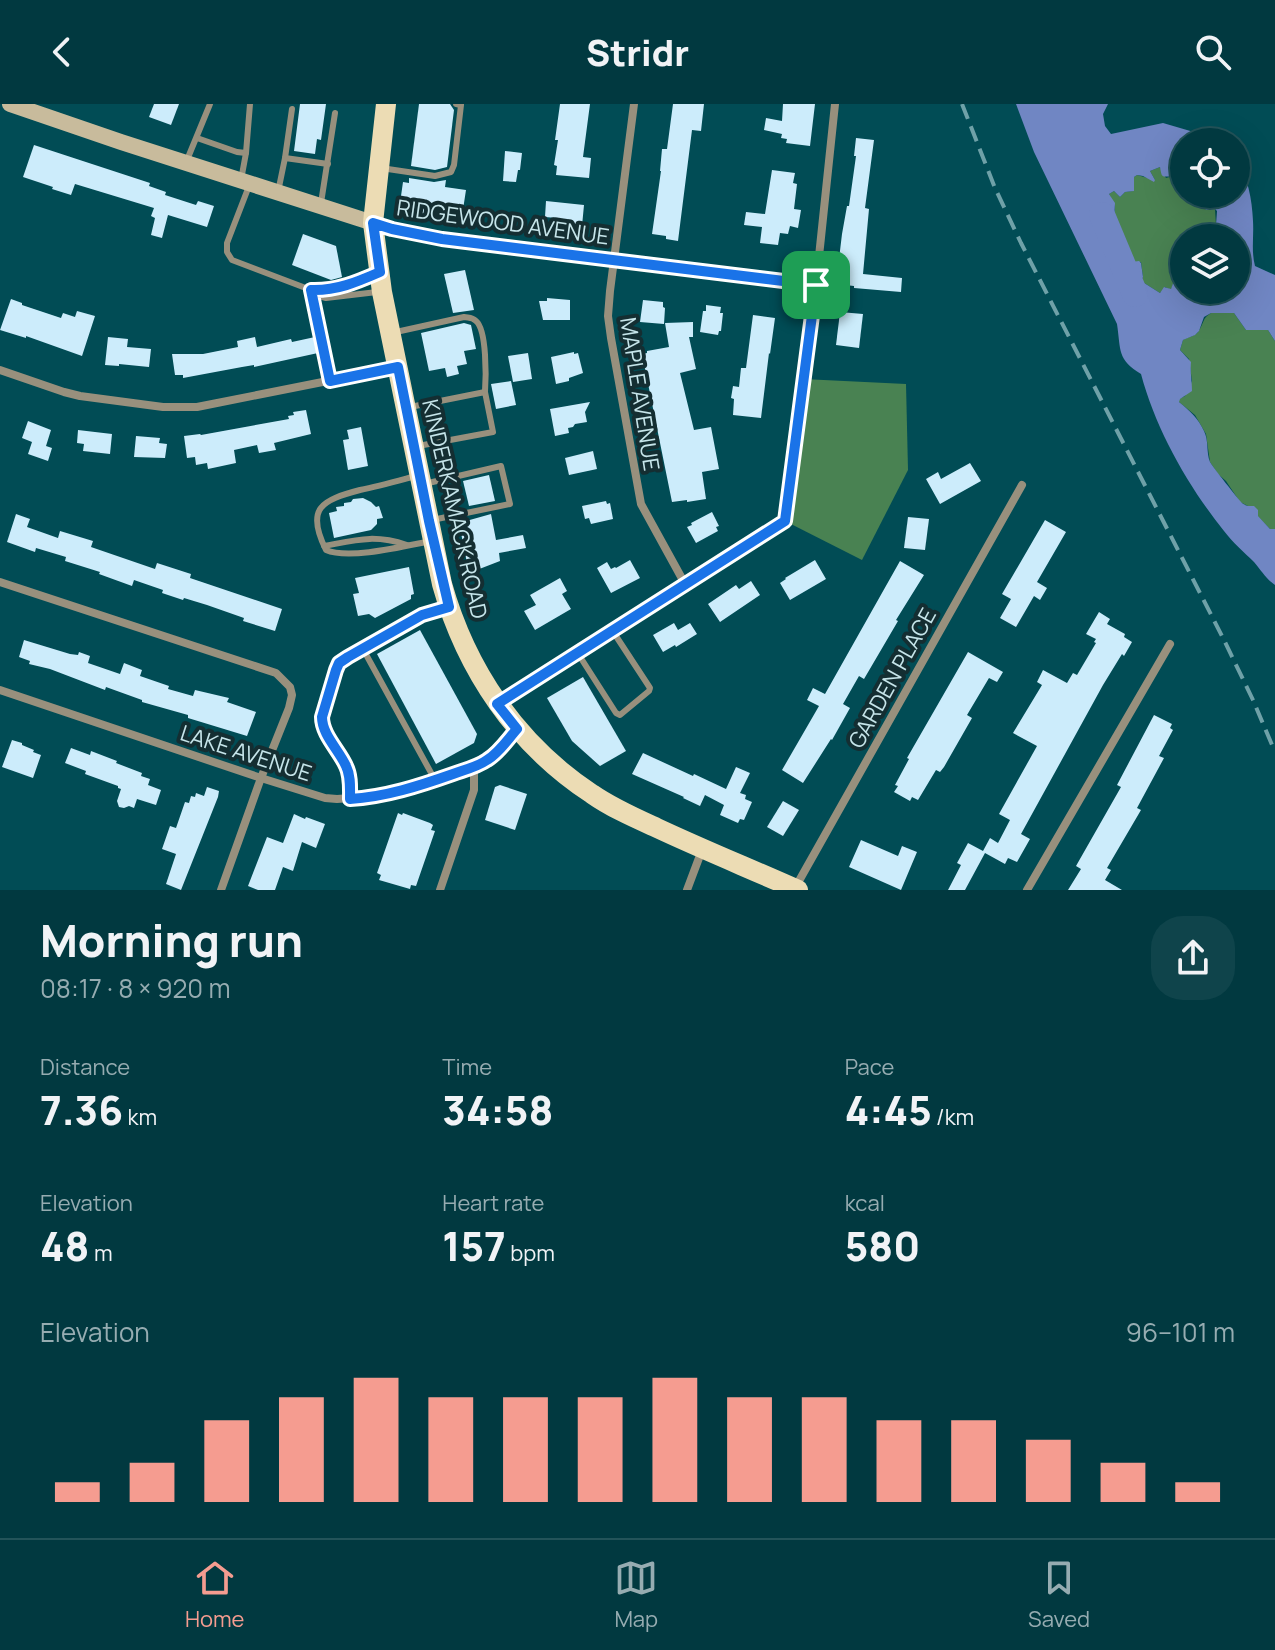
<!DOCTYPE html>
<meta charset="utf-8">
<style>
:root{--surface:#013940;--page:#0f444b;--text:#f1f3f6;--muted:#96acb1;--line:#235359;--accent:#f59c90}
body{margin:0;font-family:Manrope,sans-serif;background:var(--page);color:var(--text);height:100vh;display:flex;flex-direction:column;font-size:30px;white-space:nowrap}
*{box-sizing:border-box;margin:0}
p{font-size:26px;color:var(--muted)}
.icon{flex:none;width:44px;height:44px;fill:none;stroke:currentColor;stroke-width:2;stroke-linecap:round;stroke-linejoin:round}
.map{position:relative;height:786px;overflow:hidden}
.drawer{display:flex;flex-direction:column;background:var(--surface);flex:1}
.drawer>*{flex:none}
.fabs{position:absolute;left:1170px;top:24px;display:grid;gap:16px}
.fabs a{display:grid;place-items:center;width:80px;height:80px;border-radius:50%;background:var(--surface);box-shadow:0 8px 32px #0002,0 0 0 2px var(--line);font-size:40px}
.pin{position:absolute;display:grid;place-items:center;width:68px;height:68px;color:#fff;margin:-34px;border-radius:16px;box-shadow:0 4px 12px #0006}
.round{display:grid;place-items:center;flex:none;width:84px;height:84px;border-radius:32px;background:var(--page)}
.headline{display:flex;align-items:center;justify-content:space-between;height:136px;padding:0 40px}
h1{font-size:44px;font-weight:800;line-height:60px}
.metrics{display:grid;grid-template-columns:repeat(3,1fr);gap:12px;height:136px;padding:8px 40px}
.metrics div{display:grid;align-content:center}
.metrics b{font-size:40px;font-weight:800}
.metrics small{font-size:22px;font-weight:400}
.metrics p{font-size:22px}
.chart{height:224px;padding:16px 40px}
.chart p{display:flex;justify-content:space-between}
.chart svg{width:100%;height:144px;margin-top:8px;stroke:var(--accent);stroke-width:6}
header{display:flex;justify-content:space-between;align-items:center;height:104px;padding:0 40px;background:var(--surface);font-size:36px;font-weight:800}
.tab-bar{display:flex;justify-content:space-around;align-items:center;height:112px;border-top:2px solid var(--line);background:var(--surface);font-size:22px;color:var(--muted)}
.tab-bar a{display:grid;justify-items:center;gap:4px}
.tab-bar .on{color:var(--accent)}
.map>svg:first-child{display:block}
.forest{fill:#498252}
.water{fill:#7086c3}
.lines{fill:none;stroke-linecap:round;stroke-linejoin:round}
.river{stroke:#7086c3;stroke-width:26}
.building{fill:#ccecfb}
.lane{stroke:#98907d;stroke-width:6}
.street{stroke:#98907d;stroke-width:8}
.secondary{stroke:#c8bb9c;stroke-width:16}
.primary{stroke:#ecdcb4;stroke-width:20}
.rail{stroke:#6fa1a8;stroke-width:4;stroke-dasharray:16 8;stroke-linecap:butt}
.route-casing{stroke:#fff;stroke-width:16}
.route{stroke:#1a73e8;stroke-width:10}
.labels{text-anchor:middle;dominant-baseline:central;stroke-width:8;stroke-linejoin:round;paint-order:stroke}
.street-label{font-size:22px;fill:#c6e5ea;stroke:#142e32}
</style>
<header><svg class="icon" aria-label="back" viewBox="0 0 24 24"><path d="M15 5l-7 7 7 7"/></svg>Stridr<svg class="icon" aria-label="search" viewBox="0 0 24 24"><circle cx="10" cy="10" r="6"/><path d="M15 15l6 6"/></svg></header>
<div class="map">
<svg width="1275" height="786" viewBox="0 0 1275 786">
<rect width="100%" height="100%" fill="#014c55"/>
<g class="forest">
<path d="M 1160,63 L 1166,74 L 1173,72 L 1182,77 L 1182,85 L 1184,86 L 1184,90 L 1218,90 L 1208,92 L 1206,98 L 1207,105 L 1215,105 L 1216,121 L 1211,122 L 1214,134 L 1184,134 L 1184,165 L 1181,170 L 1176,171 L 1171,186 L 1165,183 L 1160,189 L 1141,177 L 1143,173 L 1141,158 L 1124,159 L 1115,151 L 1114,146 L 1118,132 L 1114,118 L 1115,102 L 1109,90 L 1114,87 L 1120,93 L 1125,88 L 1133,87 L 1134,73 L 1137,71 L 1155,76 L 1150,67 Z"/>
<path d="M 1211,209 L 1234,209 L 1246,226 L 1268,226 L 1275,237 L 1275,425 L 1270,425 L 1248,402 L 1240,398 L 1226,377 L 1218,370 L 1210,358 L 1206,330 L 1195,311 L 1179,298 L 1179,295 L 1185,292 L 1192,277 L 1189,255 L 1180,246 L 1183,236 C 1188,233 1195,232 1198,228 C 1204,220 1202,214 1211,209 Z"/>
<path d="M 803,275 L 906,280 L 908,366 L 862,456 L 785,417 Z"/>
</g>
<path class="water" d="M 1016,0 L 1108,0 L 1103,10 L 1105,22 L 1111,30 L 1163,19 L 1204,31 L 1217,38 L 1184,38 L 1184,86 L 1180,84 L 1182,80 L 1180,76 L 1173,72 C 1161,73 1162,74 1160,63 L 1150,67 L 1155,76 L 1154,78 L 1143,72 L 1137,71 L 1134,73 L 1134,87 L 1125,88 L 1120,93 L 1114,87 L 1109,90 L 1115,99 L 1114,118 L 1118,129 L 1114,146 L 1115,151 L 1124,159 L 1139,157 L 1141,159 L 1143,173 L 1141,177 L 1160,189 L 1164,183 L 1171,185 L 1176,171 L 1181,170 L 1184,165 L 1184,186 L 1236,186 L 1236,134 L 1214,134 L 1213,126 L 1211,124 L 1216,121 L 1217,107 L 1215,105 L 1206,106 L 1204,102 L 1208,92 L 1210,91 L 1236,90 L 1236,55 C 1248,73 1252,95 1253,117 C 1254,133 1251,146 1255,162 L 1275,171 L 1275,237 L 1268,226 L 1246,226 L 1234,209 L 1211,209 L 1204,213 L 1199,227 L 1195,231 L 1183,236 L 1180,246 L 1191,258 C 1190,268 1192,277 1192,287 L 1180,295 L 1179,298 C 1190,307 1198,314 1204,327 C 1209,337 1206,348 1210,358 C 1212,362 1239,396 1242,399 C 1248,403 1248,402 1254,402 L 1258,406 L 1258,412 L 1270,425 L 1275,425 L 1275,481 C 1266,475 1261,466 1254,458 C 1244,448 1233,439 1224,427 C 1188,382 1156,326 1141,270 C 1117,255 1121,247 1117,220 L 1034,48 Z"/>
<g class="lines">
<path class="river" d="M 1102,111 L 1135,190"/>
</g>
<g class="building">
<path d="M 154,0 L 179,0 L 171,21 L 149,13 Z"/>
<path d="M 300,0 L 326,0 L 321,36 L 317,35 L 315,50 L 294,47 Z"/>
<path d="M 419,0 L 450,0 L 454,6 L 447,63 L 435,66 L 411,62 Z"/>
<path d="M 560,0 L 590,0 L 583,53 L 591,54 L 589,74 L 556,71 L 557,62 L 554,61 L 558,36 L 555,36 Z"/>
<path d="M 673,0 L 704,0 L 701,27 L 692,26 L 678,137 L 666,135 L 666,132 L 652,130 L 661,67 L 660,67 L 662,45 L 667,45 Z"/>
<path d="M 783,0 L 815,0 L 810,42 L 786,39 L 787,35 L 781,34 L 782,30 L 764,26 L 766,14 L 782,17 Z"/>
<path d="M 856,34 L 874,36 L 865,104 L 869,105 L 863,170 L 902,174 L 901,188 L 854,184 L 854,182 L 836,180 L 842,130 L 847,102 L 849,102 L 856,52 L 854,52 Z"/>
<path d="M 34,41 L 150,79 L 149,82 L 166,88 L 165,91 L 196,101 L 198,97 L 214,102 L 207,123 L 168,111 L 162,134 L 151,131 L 155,114 L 151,112 L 154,104 L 75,80 L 71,91 L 52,85 L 53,83 L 23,73 Z"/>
<path d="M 505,47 L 522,49 L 520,66 L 518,66 L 516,78 L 503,77 Z"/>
<path d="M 772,66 L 795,69 L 793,79 L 797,80 L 794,105 L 801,106 L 798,124 L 790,122 L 788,130 L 780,129 L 778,141 L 760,139 L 762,123 L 744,121 L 746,108 L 765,110 Z"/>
<path d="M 409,74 L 434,78 L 446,76 L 445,83 L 466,86 L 462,112 L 437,108 L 437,115 L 403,111 L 399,106 L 403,78 L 409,79 Z"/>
<path d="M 546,97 L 584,101 L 582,122 L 557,120 L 557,114 L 545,113 Z"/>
<path d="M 303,130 L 336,142 L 342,173 L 331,176 L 292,161 Z"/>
<path d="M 465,166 L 474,206 L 453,209 L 444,170 Z"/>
<path d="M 547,194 L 570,196 L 570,216 L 543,216 L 539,197 L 547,197 Z"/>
<path d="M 11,195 L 22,199 L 22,201 L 61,214 L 63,209 L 75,213 L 77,207 L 95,212 L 82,252 L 26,232 L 26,234 L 0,226 Z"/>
<path d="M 643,196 L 663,198 L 663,203 L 665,204 L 664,220 L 640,218 Z"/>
<path d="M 706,201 L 721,203 L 720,209 L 723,209 L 721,227 L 719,227 L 718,231 L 700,228 L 703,207 L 706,207 Z"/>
<path d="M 840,208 L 863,210 L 859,244 L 836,241 Z"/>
<path d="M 753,211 L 775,214 L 770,250 L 769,249 L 761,314 L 733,311 L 734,295 L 731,294 L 733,282 L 739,283 L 741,264 L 746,264 Z"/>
<path d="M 693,218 L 693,233 L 689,233 L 696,265 L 680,269 L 694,326 L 711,323 L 719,365 L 702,368 L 706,395 L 687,398 L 687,396 L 672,398 L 642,250 L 647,249 L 647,247 L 669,243 L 665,219 Z"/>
<path d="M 464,219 L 471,221 L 476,245 L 464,247 L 467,260 L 457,262 L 459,270 L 447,273 L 445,264 L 429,267 L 421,229 Z"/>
<path d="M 108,233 L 128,235 L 127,243 L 151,245 L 149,263 L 119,260 L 119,262 L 105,261 Z"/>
<path d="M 255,233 L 257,243 L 291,235 L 292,238 L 315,233 L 318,249 L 254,263 L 254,261 L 242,263 L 183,274 L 183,271 L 175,271 L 172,250 L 203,250 L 238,243 L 237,237 Z"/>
<path d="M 574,248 L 574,250 L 578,249 L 583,269 L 569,274 L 569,277 L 556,280 L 551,253 Z"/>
<path d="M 528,249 L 532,275 L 513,278 L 508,252 Z"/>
<path d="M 511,277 L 516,301 L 496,305 L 491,280 Z"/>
<path d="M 590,298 L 585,308 L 587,318 L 575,320 L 573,323 L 568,324 L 569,329 L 555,332 L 550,305 Z"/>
<path d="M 306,306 L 311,330 L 274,339 L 276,346 L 259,349 L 257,341 L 234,346 L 236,359 L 208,365 L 207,359 L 196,361 L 195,353 L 187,354 L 184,332 L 200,330 L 201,331 L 289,315 L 288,312 L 294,311 L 293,308 Z"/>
<path d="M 28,317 L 51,326 L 46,342 L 52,344 L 48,357 L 28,350 L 32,338 L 22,334 Z"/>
<path d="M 361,323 L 368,362 L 348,366 L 343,336 L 349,335 L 347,326 Z"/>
<path d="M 78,326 L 112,330 L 110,350 L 83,347 L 84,340 L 77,339 Z"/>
<path d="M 136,332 L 160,334 L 159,339 L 167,340 L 165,354 L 134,353 Z"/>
<path d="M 593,347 L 597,365 L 569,371 L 565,354 Z"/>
<path d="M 970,359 L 981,377 L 940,400 L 926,375 L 938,368 L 941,375 Z"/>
<path d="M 489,371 L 495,397 L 469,402 L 463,377 Z"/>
<path d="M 363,394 L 371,398 L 376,403 L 379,402 L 383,414 L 377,415 L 377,420 L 371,426 L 334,434 L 329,409 L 337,407 L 336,403 L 344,402 L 344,399 L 351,398 L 353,395 Z"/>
<path d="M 606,397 L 607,400 L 610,399 L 613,415 L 591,420 L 589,414 L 585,415 L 582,402 Z"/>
<path d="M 712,408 L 719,422 L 716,423 L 718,427 L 696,439 L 687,423 L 692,421 L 691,419 Z"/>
<path d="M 16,410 L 30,415 L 27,423 L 58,434 L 60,427 L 93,437 L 91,443 L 155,465 L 157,459 L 191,470 L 190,474 L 282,505 L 275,527 L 243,517 L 244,514 L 207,501 L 184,494 L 183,496 L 162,489 L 163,486 L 134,476 L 132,482 L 99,470 L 100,468 L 65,457 L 66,453 L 36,444 L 35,448 L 7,438 Z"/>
<path d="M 491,410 L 496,436 L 523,431 L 526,444 L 499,449 L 500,457 L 469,469 L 459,419 Z"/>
<path d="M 908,413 L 929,415 L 925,446 L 904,444 Z"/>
<path d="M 1045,416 L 1066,428 L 1037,478 L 1047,484 L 1040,496 L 1034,492 L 1016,523 L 1000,514 L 1011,495 L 1002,490 Z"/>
<path d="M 630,456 L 640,474 L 611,489 L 597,464 L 607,458 L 611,465 L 615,463 L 616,464 Z"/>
<path d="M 815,456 L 826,475 L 790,496 L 780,479 L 786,475 L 785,474 Z"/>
<path d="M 900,457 L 924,471 L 896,516 L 898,517 L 864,575 L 859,572 L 843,600 L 850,604 L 832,636 L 831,635 L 803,679 L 782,666 L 819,602 L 807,596 L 813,584 L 825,590 Z"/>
<path d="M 409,463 L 414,490 L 411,491 L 411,495 L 375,514 L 369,510 L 358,512 L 353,490 L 359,489 L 355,474 Z"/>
<path d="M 560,474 L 567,487 L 562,490 L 571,505 L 535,526 L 524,507 L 536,501 L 530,491 Z"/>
<path d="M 751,477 L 760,491 L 720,518 L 708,500 L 736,481 L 739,485 Z"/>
<path d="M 1099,508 L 1110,515 L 1107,520 L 1125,530 L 1124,533 L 1132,538 L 1124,552 L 1122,550 L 1103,581 L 1021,730 L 1030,735 L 1017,758 L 1008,754 L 1005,760 L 985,749 L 965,786 L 948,786 L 961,761 L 957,759 L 968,739 L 983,747 L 990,734 L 998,739 L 1010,716 L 999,710 L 1037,642 L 1013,629 L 1042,581 L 1037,578 L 1043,566 L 1067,579 L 1073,569 L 1077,571 L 1096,539 L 1094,538 L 1096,535 L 1086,530 Z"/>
<path d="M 674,519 L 678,526 L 690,519 L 697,530 L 676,543 L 675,541 L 663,548 L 653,531 Z"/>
<path d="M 420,526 L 477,630 L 474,639 L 436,660 L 377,550 Z"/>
<path d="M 24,536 L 70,550 L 78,551 L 79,548 L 90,552 L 88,559 L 120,570 L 124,559 L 142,566 L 140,572 L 169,582 L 168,585 L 193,592 L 195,586 L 229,594 L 227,598 L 256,608 L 247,632 L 188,614 L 188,611 L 142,598 L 142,596 L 106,583 L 105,586 L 50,565 L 29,560 L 30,557 L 19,553 Z"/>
<path d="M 968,548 L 1003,568 L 997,578 L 989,574 L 967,611 L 972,614 L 944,663 L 940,668 L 936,666 L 918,696 L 912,693 L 910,697 L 894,688 L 898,682 L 895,681 L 909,655 L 907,654 Z"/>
<path d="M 583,573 L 626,647 L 600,662 L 572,637 L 547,594 Z"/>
<path d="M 1154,611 L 1172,620 L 1170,624 L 1173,626 L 1159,652 L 1164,654 L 1137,704 L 1141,706 L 1107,764 L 1111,766 L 1105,776 L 1122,786 L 1068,786 L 1081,765 L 1076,762 L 1121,683 L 1117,681 Z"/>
<path d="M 12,636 L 22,639 L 22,641 L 34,646 L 33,648 L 41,651 L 33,674 L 2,663 Z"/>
<path d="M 71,644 L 90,651 L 91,647 L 117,657 L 116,659 L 142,669 L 141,672 L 150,675 L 148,681 L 161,686 L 156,701 L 137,695 L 134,704 L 129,702 L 124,704 L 119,703 L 117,697 L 121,685 L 118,684 L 118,682 L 85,670 L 86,667 L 65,659 Z"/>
<path d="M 643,649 L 693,672 L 694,670 L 726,685 L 736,663 L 750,669 L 740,689 L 746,691 L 745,695 L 752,698 L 744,716 L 740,715 L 738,719 L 720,711 L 724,701 L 705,691 L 700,702 L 683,694 L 684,693 L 632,670 Z"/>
<path d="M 500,681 L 527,690 L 515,726 L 485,716 L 495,683 Z"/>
<path d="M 207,683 L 219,687 L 218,693 L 181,786 L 166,780 L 176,750 L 162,745 L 170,722 L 176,724 L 185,698 L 189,699 L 191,692 L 195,693 L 196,689 L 204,692 Z"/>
<path d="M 783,697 L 799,706 L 783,732 L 767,723 Z"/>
<path d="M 398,709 L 402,711 L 403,709 L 430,719 L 433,721 L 431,726 L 435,727 L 416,782 L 411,781 L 410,785 L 379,776 L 381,771 L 377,769 Z"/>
<path d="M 294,710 L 305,715 L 306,713 L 325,720 L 316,744 L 302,738 L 293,767 L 283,763 L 275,786 L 258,786 L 248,782 L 267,733 L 283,739 Z"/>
<path d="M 861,736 L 898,752 L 902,742 L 917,748 L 901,786 L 849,763 Z"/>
</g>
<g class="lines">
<g class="lane">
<path d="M 197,34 L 237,48 L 246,49"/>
<path d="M 285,54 L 328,60"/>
<path d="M 187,56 L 210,0"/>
<path d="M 381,64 L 435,72 L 451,68 L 454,61 L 461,1 L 456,0"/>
<path d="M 241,76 L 246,49 L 250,0"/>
<path d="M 249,82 L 227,139 L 227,148 L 232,156 L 311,186 C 335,187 356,178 377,169"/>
<path d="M 278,88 L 285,54 L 292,5"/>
<path d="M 321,99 L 335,9"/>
<path d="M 311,186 L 330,277"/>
<path d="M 311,186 L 319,192 L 326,194 L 377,188"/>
<path d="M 396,228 L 464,213 C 470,214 472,213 476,217 C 487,226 486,274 485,288"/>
<path d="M 410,303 L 485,288 L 493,328 L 418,342"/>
<path d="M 416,372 C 397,377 379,382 360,386 C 322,396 305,404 326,446 C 349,456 405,442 431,437"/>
<path d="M 424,380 L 501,362 L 510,400 L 432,416"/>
<path d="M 324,442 C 356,436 374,430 407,441"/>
<path d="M 363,545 L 435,676"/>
<path d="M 577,548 L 616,609 L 620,611 L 649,587 L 650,584 L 612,526"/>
<path d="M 350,695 C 350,684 351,672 346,662 C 339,646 322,631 322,613 L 336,566 L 339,559 L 348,553 L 422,511 L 445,504"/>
</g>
<g class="street">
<path d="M 634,0 L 610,187 L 608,212 L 611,234 L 641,400 L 685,480"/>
<path d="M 374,120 L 392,125 L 442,135 L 816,181"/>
<path d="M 0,266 L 64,288 L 80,292 L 163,303 L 197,303 L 398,263"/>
<path d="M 0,478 L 276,569 L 290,583 L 292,591 L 289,604 L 261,674 L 221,786"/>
<path d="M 0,586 L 261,674 L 325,694 L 337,695 L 378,692 L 474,663 L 493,652 L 516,625"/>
<path d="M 499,599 L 785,417 L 816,181 L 835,0"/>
<path d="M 795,784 L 1022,381"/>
<path d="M 440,786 L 474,686 L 474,663"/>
<path d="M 687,786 L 702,746"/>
<path d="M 1027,786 L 1170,540"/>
</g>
<path class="secondary" d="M 10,0 L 121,38 L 373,119"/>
<path class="primary" d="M 386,0 L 373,119 L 382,188 L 442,480 C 466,566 517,641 592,690 C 612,704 635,714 657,724 C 704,746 751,765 798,786"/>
<path class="rail" d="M 962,0 L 995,84 L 1021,139 L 1223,534 L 1253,596 L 1275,648"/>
</g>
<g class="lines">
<g class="route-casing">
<path id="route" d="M 373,119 L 392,125 L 442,135 L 816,181 L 785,417 L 497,600 L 517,625 C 508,635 499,649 487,656 C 477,663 464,666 453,670 C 419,682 385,693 350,695 C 350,684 351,672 346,662 C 339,646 322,631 322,613 L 336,566 L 339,559 L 348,553 L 422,511 L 449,503 L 429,417 L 398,263 L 330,277 L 311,186 C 336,187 357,178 380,168 Z"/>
</g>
<use href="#route" class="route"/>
</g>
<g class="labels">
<g class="street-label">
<text transform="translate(503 118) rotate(8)">RIDGEWOOD AVENUE</text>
<text transform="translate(640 290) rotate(81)">MAPLE AVENUE</text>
<text transform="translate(455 405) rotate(77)">KINDERKAMACK ROAD</text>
<text transform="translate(892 574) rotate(-61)">GARDEN PLACE</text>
<text transform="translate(246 649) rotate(18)">LAKE AVENUE</text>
</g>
</g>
</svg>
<div class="fabs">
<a><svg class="icon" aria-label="locate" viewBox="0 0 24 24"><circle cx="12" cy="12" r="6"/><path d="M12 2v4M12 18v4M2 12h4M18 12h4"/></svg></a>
<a><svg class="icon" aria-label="layers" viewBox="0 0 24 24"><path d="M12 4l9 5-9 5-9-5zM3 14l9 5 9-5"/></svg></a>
</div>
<div class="pin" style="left:816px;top:181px;background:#1e9e55"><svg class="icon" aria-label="arrive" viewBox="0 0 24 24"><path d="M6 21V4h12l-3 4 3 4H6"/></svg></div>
</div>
<section class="drawer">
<div class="headline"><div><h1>Morning run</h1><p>08:17 · 8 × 920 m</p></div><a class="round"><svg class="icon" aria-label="share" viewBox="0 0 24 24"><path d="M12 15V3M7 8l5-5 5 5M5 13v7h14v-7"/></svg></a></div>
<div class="metrics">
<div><p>Distance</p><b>7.36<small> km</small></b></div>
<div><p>Time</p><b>34:58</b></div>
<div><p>Pace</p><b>4:45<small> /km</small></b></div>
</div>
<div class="metrics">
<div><p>Elevation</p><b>48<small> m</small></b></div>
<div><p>Heart rate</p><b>157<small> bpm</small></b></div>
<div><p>kcal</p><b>580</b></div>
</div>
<div class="chart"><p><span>Elevation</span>96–101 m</p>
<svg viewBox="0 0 160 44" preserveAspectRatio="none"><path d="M5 44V38M15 44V32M25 44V19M35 44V12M45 44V6M55 44V12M65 44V12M75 44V12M85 44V6M95 44V12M105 44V12M115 44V19M125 44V19M135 44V25M145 44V32M155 44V38"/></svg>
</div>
</section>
<nav class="tab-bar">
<a class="on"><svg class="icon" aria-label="home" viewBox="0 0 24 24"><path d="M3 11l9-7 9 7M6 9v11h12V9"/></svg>Home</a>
<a><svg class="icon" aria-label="map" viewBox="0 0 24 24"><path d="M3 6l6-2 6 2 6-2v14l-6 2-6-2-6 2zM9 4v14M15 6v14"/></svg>Map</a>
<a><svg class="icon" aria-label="saved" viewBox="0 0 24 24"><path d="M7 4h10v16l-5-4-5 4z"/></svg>Saved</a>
</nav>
